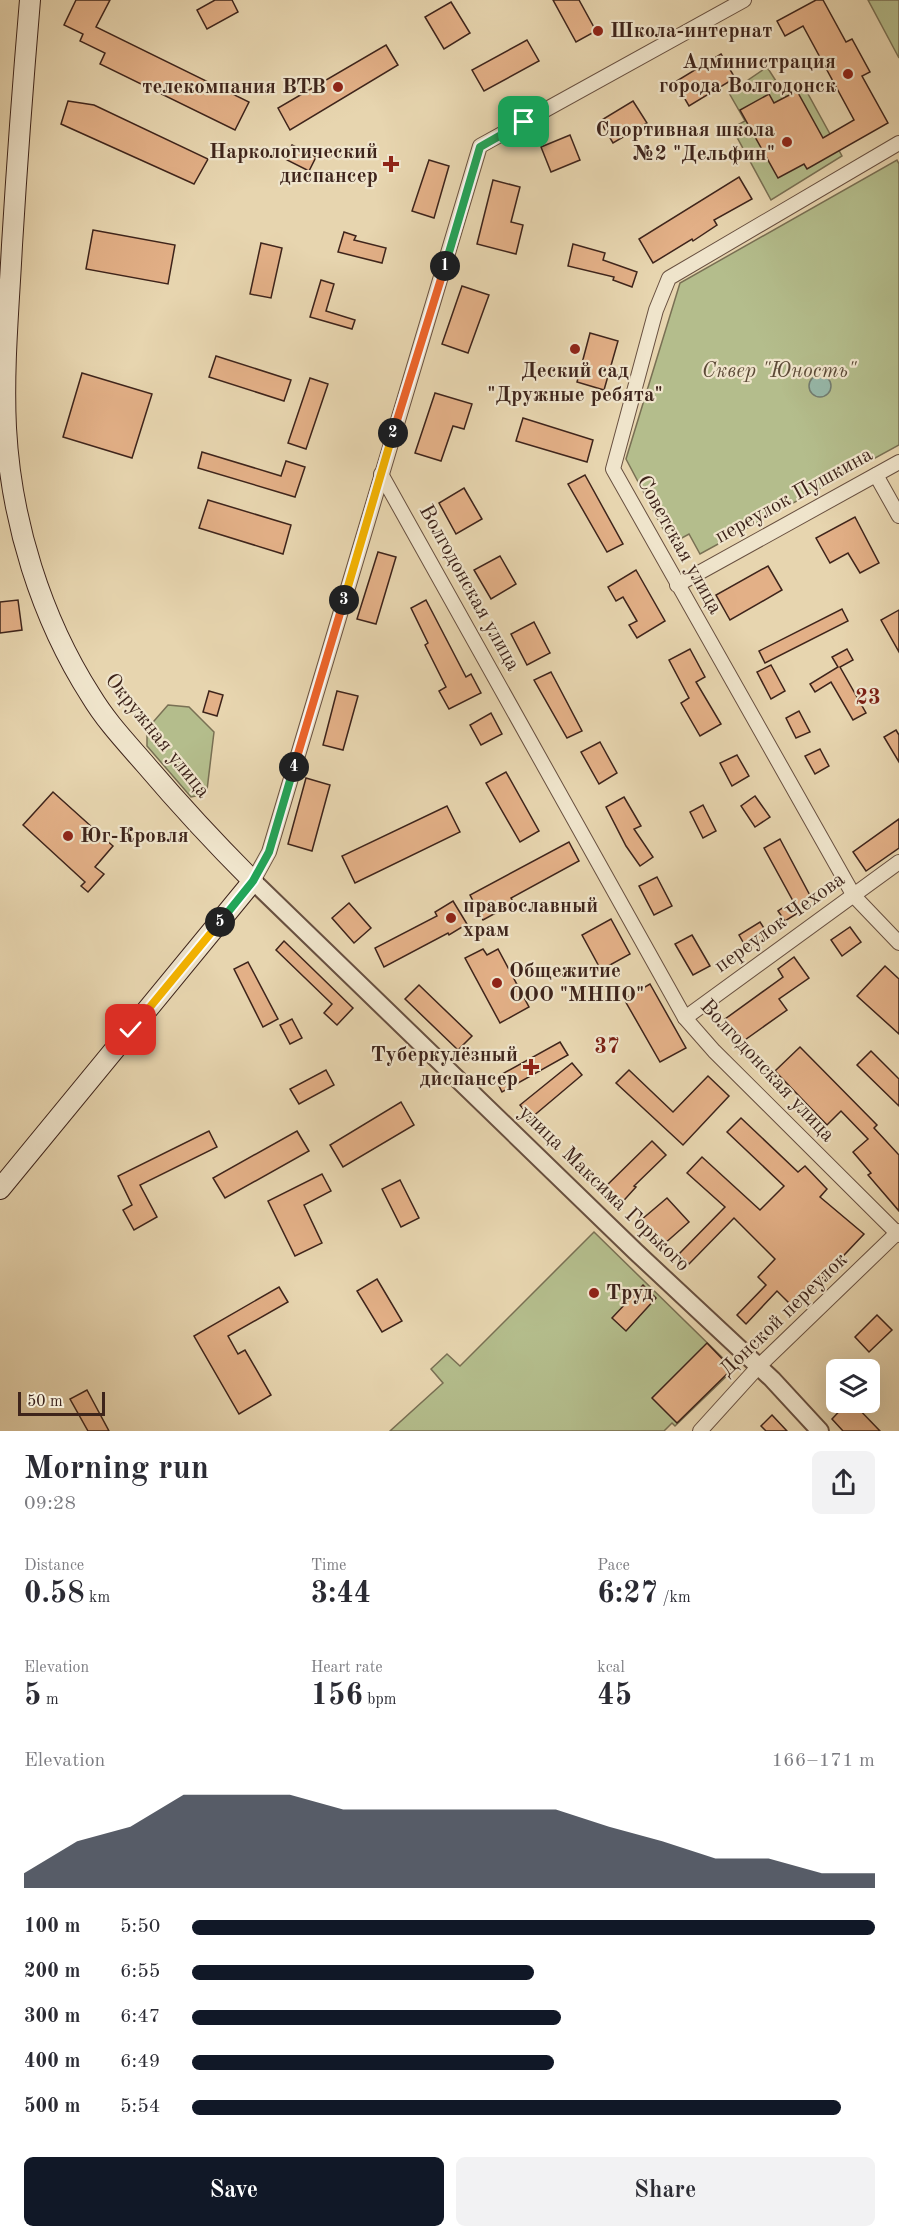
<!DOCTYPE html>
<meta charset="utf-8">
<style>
:root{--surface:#fff;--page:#f2f2f3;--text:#2b2b33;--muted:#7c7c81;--accent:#111827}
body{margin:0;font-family:"Old Standard TT",serif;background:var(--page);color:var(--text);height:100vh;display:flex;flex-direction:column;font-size:22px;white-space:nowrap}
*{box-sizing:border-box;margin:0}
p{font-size:20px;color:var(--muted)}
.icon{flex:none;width:33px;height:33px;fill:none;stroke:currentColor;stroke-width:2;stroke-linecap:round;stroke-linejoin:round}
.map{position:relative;height:1431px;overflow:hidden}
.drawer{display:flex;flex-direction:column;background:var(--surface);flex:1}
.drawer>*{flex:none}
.controls{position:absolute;left:826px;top:1359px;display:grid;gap:12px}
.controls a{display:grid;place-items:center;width:54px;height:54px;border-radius:9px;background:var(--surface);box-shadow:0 6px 24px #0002;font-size:30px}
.scale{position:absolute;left:18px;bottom:15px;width:87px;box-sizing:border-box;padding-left:6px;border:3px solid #3e241b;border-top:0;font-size:16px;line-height:21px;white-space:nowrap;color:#3e241b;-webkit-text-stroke:4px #efe4cb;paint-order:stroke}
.pin{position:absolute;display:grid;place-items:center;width:51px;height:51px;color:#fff;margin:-26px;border-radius:12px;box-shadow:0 3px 9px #0006}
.km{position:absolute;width:30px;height:30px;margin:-15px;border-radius:50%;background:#222;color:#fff;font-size:16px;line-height:30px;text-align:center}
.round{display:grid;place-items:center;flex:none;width:63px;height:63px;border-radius:9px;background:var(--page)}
.head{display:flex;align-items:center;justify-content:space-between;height:102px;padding:0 24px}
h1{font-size:33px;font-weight:600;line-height:45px}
.stats{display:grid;grid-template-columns:repeat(3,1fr);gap:9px;height:102px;padding:6px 24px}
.stats div{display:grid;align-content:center}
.stats b{font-size:30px;font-weight:600}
.stats small{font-size:16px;font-weight:400}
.stats p{font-size:16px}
.chart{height:168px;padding:12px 24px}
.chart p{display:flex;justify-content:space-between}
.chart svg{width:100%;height:108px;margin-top:6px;fill:var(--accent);opacity:.7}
.button{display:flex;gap:12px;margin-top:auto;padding:12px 24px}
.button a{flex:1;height:69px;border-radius:9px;background:var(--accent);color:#fff;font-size:24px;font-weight:600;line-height:69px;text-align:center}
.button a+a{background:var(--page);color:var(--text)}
ul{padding:0 24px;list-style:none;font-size:20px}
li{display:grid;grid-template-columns:96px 72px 1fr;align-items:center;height:45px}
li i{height:15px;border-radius:8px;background:var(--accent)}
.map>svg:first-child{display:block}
.green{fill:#b4bd8c;stroke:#797054;stroke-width:1.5}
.water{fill:#97b9aa;stroke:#737d71;stroke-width:1.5}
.building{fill:#e3b087;stroke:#3e241b;stroke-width:1.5}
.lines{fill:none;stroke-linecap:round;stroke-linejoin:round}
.minor-casing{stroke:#685040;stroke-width:16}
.tertiary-casing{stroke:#685040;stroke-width:20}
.secondary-casing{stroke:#3e241b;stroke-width:22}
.minor{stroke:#efe4cb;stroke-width:14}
.tertiary{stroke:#efe4cb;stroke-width:16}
.secondary{stroke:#efe4cb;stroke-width:20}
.split-1-casing{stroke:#fff;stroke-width:12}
.split-2-casing{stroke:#fff;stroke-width:12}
.split-3-casing{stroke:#fff;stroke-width:12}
.split-4-casing{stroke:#fff;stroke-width:12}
.split-5-casing{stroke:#fff;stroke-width:12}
.split-6-casing{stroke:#fff;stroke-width:12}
.split-1{stroke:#22a559;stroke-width:8}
.split-2{stroke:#f0652b;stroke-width:8}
.split-3{stroke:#f5b400;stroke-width:8}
.split-4{stroke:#f0652b;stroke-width:8}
.split-5{stroke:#22a559;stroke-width:8}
.split-6{stroke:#f5b400;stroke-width:8}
.poi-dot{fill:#8f2418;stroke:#efe4cb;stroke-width:2}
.labels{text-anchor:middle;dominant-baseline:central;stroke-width:4.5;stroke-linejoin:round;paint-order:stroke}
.poi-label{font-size:21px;font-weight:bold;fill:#3e241b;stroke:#efe4cb;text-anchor:start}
.park-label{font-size:21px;font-style:italic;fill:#5c4a37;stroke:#efe4cb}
.street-label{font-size:21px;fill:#3e241b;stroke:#efe4cb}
.neighbourhood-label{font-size:22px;font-weight:bold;fill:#7a1f14;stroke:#efe4cb}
</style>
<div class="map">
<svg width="899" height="1431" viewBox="0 0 899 1431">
<rect width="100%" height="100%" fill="#e7d5af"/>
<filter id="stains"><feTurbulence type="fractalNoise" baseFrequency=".00333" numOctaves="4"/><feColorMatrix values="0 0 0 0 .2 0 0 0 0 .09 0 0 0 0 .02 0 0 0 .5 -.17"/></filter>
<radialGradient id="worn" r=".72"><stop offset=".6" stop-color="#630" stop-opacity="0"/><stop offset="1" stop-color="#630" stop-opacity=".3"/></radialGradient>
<g class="green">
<path d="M 868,0 L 899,0 L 899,58 Z"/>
<path d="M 767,67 L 783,92 L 802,83 L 842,156 L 771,200 L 732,128 L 745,121 L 729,93 Z"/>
<path d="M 897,160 L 899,164 L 899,445 L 700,554 L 689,534 L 671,544 L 626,459 L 680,283 Z"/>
<path d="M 168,705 L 189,707 L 214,732 L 207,790 L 201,795 L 191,797 L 147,746 L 147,729 Z"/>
<path d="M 594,1232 L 734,1369 L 675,1426 L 672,1423 L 664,1431 L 390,1431 L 443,1383 L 431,1369 L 447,1354 L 460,1366 Z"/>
</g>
<circle class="water" cx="820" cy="386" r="11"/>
<g class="building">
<path d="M 76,0 L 110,0 L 96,27 L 249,102 L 235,130 L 100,64 L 105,53 L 80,41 L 83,34 L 64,25 Z"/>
<path d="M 215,0 L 232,0 L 238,12 L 207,29 L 197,10 Z"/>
<path d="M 553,0 L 579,0 L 596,31 L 576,42 Z"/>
<path d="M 816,0 L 823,0 L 846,42 L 852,39 L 870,72 L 862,76 L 888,123 L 807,169 L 804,164 L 778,178 L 740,110 L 769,94 L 774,103 L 797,91 L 823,138 L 854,120 L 803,26 L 785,36 L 777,21 Z"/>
<path d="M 451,2 L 470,33 L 444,49 L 425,17 Z"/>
<path d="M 527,40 L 539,61 L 484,91 L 472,70 Z"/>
<path d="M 386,45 L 398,65 L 290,130 L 278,108 Z"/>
<path d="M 721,54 L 735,78 L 689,106 L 675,82 Z"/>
<path d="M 68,101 L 94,105 L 208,159 L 194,184 L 61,124 Z"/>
<path d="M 633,101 L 647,123 L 613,143 L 600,121 Z"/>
<path d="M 570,135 L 580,160 L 551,172 L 541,147 Z"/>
<path d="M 292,145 L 316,157 L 309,171 L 285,159 Z"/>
<path d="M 429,160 L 449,166 L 434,218 L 412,211 Z"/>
<path d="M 739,177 L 752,199 L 714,220 L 717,225 L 693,241 L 692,239 L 653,263 L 639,239 Z"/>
<path d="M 493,180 L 520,187 L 511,222 L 523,225 L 516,254 L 477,244 Z"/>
<path d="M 93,230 L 175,245 L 168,284 L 86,269 Z"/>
<path d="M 344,232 L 356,236 L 354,240 L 386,248 L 382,263 L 338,252 Z"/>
<path d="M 261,243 L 282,248 L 271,298 L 250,294 Z"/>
<path d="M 573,244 L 605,253 L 603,260 L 637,272 L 632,287 L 613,280 L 614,277 L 568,266 Z"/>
<path d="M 321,280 L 334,284 L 326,311 L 355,320 L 352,329 L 310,317 Z"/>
<path d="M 462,286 L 489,295 L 468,353 L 442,344 Z"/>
<path d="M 590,333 L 618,341 L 604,390 L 577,382 Z"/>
<path d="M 216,356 L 291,380 L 284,401 L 209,377 Z"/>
<path d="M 82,373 L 152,394 L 132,458 L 63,437 Z"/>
<path d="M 310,378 L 328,384 L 306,449 L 288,443 Z"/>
<path d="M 435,393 L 472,404 L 464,429 L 453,426 L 441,461 L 415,453 Z"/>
<path d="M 523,418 L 593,440 L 587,462 L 516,441 Z"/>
<path d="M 202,452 L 281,476 L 286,461 L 305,467 L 295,497 L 198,468 Z"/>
<path d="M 585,475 L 623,544 L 607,552 L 568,484 Z"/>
<path d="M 464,488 L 482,519 L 456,534 L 439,503 Z"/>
<path d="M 208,500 L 291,525 L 283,554 L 199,528 Z"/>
<path d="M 855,517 L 879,563 L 860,573 L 848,553 L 830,563 L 816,538 Z"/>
<path d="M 378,552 L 396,557 L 376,624 L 357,619 Z"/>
<path d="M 500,556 L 516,584 L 491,599 L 474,570 Z"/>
<path d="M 768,566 L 782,590 L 730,620 L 716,595 Z"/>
<path d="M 636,570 L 665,621 L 637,638 L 629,625 L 637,621 L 623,597 L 616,601 L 608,587 Z"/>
<path d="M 18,600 L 22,630 L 0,633 L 0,602 Z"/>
<path d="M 426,600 L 466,677 L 471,674 L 481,693 L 449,709 L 439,691 L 446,687 L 425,645 L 428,643 L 411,608 Z"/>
<path d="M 842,609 L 848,621 L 765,663 L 759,651 Z"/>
<path d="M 899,610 L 899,652 L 881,620 Z"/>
<path d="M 534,622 L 550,653 L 527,665 L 511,634 Z"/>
<path d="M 690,649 L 705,677 L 696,682 L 721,724 L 700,736 L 681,703 L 689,698 L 669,660 Z"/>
<path d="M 847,649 L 853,660 L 840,667 L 866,713 L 853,720 L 831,682 L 815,692 L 810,684 L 838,667 L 832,657 Z"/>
<path d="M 771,665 L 785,691 L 771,699 L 757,672 Z"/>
<path d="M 551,672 L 582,731 L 567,738 L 534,680 Z"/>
<path d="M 209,691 L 223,695 L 217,716 L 203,712 Z"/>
<path d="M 337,691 L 358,696 L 343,750 L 323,745 Z"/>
<path d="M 799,711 L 810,732 L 796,738 L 786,718 Z"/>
<path d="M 491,713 L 502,734 L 481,745 L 470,725 Z"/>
<path d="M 896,730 L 899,735 L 899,762 L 884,737 Z"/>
<path d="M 600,742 L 617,773 L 599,784 L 581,752 Z"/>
<path d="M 820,749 L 829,766 L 815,774 L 805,756 Z"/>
<path d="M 737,755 L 749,776 L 732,786 L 720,763 Z"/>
<path d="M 506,772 L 539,831 L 520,842 L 486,783 Z"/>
<path d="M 306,778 L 330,785 L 312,851 L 288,844 Z"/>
<path d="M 53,792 L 113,846 L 95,867 L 104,874 L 88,892 L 81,886 L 85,882 L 23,825 Z"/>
<path d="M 755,796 L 770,817 L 755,827 L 741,806 Z"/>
<path d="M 624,797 L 641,826 L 634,829 L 653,857 L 640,866 L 626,846 L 606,807 Z"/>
<path d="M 703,805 L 716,831 L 703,838 L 690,812 Z"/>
<path d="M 447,806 L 460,832 L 355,883 L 342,856 Z"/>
<path d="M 899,819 L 899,848 L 866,871 L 853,852 Z"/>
<path d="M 780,839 L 814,903 L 785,921 L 778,911 L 793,901 L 764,848 Z"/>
<path d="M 569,842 L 579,861 L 511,898 L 514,903 L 483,920 L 470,895 Z"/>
<path d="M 657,877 L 672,906 L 654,915 L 639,886 Z"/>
<path d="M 453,901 L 467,924 L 449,935 L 448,933 L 384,967 L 375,948 L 437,916 L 435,912 Z"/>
<path d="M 349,903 L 371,928 L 354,943 L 332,918 Z"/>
<path d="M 611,919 L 630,954 L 601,970 L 582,935 Z"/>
<path d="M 760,922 L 769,936 L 747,949 L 739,935 Z"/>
<path d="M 850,927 L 861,942 L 842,956 L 831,940 Z"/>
<path d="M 692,935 L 710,966 L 693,975 L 675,944 Z"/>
<path d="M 284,941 L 353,1008 L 337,1025 L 324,1013 L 332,1004 L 276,950 Z"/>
<path d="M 483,949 L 487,955 L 498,949 L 529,1007 L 500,1023 L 465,958 Z"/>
<path d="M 794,957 L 809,978 L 779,999 L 787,1010 L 742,1042 L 725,1019 L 783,977 L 778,969 Z"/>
<path d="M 248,962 L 278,1019 L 263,1027 L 234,969 Z"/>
<path d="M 885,966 L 899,979 L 899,1034 L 857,996 Z"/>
<path d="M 650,984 L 686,1048 L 660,1062 L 624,999 Z"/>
<path d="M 419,985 L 472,1036 L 458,1050 L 405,999 Z"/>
<path d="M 292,1019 L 302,1038 L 290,1044 L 280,1025 Z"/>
<path d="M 560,1042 L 568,1055 L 502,1092 L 495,1078 Z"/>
<path d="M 800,1047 L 877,1125 L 874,1128 L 899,1155 L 899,1211 L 868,1175 L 871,1173 L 853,1152 L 868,1139 L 841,1111 L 827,1125 L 775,1071 Z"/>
<path d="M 871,1051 L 899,1079 L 899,1106 L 857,1065 Z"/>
<path d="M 572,1063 L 582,1075 L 531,1118 L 520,1105 Z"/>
<path d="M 326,1070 L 334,1085 L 299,1104 L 290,1089 Z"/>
<path d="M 629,1070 L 673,1112 L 708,1076 L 729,1096 L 683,1145 L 616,1083 Z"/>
<path d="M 401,1102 L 414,1125 L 343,1167 L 330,1145 Z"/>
<path d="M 741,1118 L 798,1172 L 805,1166 L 827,1189 L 820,1197 L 864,1234 L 794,1308 L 777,1291 L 746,1324 L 737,1315 L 766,1285 L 758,1277 L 775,1259 L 734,1218 L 689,1264 L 679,1254 L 725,1207 L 687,1173 L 702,1157 L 760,1210 L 784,1186 L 727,1132 Z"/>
<path d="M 209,1131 L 217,1147 L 140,1185 L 157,1217 L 134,1230 L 123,1210 L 132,1205 L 118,1176 Z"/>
<path d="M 297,1131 L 309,1151 L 225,1198 L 213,1178 Z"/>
<path d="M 652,1141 L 666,1155 L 634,1186 L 636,1187 L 617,1208 L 600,1192 Z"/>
<path d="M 322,1174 L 331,1191 L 304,1205 L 322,1243 L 295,1256 L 268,1201 Z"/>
<path d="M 400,1180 L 419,1218 L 401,1227 L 382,1189 Z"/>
<path d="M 667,1198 L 689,1222 L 663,1245 L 641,1220 Z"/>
<path d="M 377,1279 L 402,1321 L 382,1332 L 357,1291 Z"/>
<path d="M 643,1285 L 656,1298 L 626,1331 L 612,1318 Z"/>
<path d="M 279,1287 L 288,1302 L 228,1336 L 238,1354 L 245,1350 L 271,1395 L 239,1414 L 194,1336 Z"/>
<path d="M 877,1315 L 892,1330 L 869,1352 L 855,1337 Z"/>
<path d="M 707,1343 L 732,1369 L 677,1423 L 652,1398 Z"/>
<path d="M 87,1390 L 109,1431 L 88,1431 L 70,1399 Z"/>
<path d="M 848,1402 L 852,1402 L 880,1431 L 843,1431 L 832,1419 Z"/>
<path d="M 772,1415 L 787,1431 L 766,1431 L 761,1426 Z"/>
</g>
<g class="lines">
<g class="minor-casing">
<g id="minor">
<path d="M 899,143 L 669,278 L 656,310 L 613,469 L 854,896 L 899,943"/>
<path d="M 381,474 L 685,1018 L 714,1051 L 899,1235"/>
<path d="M 876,475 L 899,516"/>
<path d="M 677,585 L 899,462"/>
<path d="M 253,881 L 269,852 L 480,146 L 744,0"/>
<path d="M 685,1018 L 899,862"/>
<path d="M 700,1431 L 758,1367 L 899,1231"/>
</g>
</g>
<g class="tertiary-casing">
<path id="tertiary" d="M 253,881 L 636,1252 L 772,1379 L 820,1431"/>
</g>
<g class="secondary-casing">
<path id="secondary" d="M 0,1189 L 253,881 C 215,843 179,804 145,764 C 126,742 106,721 91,696 C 41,618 11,521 6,428 C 3,368 9,305 12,245 C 17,163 23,82 30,0"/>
</g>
<use href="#minor" class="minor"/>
<use href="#tertiary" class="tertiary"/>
<use href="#secondary" class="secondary"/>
</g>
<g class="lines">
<g class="split-1-casing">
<path id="split-1" d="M 445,266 L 480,147 L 524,122"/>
</g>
<g class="split-2-casing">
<path id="split-2" d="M 393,433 L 445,266"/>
</g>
<g class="split-3-casing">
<path id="split-3" d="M 344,600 L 393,433"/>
</g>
<g class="split-4-casing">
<path id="split-4" d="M 294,767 L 344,600"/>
</g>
<g class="split-5-casing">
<path id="split-5" d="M 220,922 L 253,881 L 269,852 L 294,767"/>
</g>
<g class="split-6-casing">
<path id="split-6" d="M 131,1030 L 220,922"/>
</g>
<use href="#split-1" class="split-1"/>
<use href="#split-2" class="split-2"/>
<use href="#split-3" class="split-3"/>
<use href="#split-4" class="split-4"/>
<use href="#split-5" class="split-5"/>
<use href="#split-6" class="split-6"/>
</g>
<g class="poi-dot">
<circle cx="598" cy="31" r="6"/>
<circle cx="848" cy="74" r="6"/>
<circle cx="338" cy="87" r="6"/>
<circle cx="787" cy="142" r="6"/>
<path d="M388 155h6v6h6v6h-6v6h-6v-6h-6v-6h6z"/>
<circle cx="575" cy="349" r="6"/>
<circle cx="68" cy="836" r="6"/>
<circle cx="451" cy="918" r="6"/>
<circle cx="497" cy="983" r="6"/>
<path d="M528 1058h6v6h6v6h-6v6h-6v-6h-6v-6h6z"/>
<circle cx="594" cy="1293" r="6"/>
</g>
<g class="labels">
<g class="poi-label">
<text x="610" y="31">Школа-интернат</text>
<text x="836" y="62" text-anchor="end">Администрация<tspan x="836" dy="24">города Волгодонск</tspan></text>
<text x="326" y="87" text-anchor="end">телекомпания ВТВ</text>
<text x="775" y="130" text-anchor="end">Спортивная школа<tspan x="775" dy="24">№2 "Дельфин"</tspan></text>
<text x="378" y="152" text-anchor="end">Наркологический<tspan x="378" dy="24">диспансер</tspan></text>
<text x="575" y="371" text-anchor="middle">Деский сад<tspan x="575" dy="24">"Дружные ребята"</tspan></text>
<text x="80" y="836">Юг-Кровля</text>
<text x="463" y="906">православный<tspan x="463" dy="24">храм</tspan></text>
<text x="509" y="971">Общежитие<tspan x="509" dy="24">ООО "МНПО"</tspan></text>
<text x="518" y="1055" text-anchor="end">Туберкулёзный<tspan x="518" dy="24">диспансер</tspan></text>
<text x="606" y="1293">Труд</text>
</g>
<g class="park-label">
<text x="779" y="371">Сквер "Юность"</text>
</g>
<g class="street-label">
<text transform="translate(794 496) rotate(-29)">переулок Пушкина</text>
<text transform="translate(679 545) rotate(61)">Советская улица</text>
<text transform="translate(469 588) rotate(61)">Волгодонская улица</text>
<text transform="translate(157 736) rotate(51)">Окружная улица</text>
<text transform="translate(780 923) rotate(-36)">переулок Чехова</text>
<text transform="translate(767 1071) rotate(47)">Волгодонская улица</text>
<text transform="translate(604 1189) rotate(44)">улица Максима Горького</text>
<text transform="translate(784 1315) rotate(-44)">Донской переулок</text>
</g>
<g class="neighbourhood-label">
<text x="868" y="698">23</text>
<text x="607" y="1047">37</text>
</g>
</g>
<rect width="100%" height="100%" filter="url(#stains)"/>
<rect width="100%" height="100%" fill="url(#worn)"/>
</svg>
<div class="controls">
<a><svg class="icon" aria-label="layers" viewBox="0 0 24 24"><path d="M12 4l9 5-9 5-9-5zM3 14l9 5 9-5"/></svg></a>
</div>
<div class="scale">50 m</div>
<div class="pin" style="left:524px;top:122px;background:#1e9e55"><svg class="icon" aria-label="arrive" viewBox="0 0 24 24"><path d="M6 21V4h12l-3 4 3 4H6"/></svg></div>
<div class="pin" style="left:131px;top:1030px;background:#d93025"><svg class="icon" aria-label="check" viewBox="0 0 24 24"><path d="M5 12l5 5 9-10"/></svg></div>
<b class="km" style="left:445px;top:266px">1</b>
<b class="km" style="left:393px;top:433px">2</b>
<b class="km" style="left:344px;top:600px">3</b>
<b class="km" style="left:294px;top:767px">4</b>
<b class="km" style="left:220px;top:922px">5</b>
</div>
<section class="drawer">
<div class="head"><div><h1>Morning run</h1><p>09:28</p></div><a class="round"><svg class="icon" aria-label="share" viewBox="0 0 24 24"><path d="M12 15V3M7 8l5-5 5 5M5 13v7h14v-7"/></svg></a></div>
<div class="stats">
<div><p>Distance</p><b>0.58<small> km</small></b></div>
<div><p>Time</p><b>3:44</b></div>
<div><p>Pace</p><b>6:27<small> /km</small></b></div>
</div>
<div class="stats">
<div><p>Elevation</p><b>5<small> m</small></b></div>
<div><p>Heart rate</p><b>156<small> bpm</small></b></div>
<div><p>kcal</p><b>45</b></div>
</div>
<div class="chart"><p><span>Elevation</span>166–171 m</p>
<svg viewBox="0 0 160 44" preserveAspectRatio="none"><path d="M0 44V38L10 25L20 19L30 6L40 6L50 6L60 12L70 12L80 12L90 12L100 12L110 19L120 25L130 32L140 32L150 38L160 38V44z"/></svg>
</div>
<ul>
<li><b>100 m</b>5:50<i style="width:100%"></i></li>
<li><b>200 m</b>6:55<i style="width:50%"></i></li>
<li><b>300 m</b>6:47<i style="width:54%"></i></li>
<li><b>400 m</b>6:49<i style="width:53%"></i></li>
<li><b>500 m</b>5:54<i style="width:95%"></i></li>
</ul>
<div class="button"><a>Save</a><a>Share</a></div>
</section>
